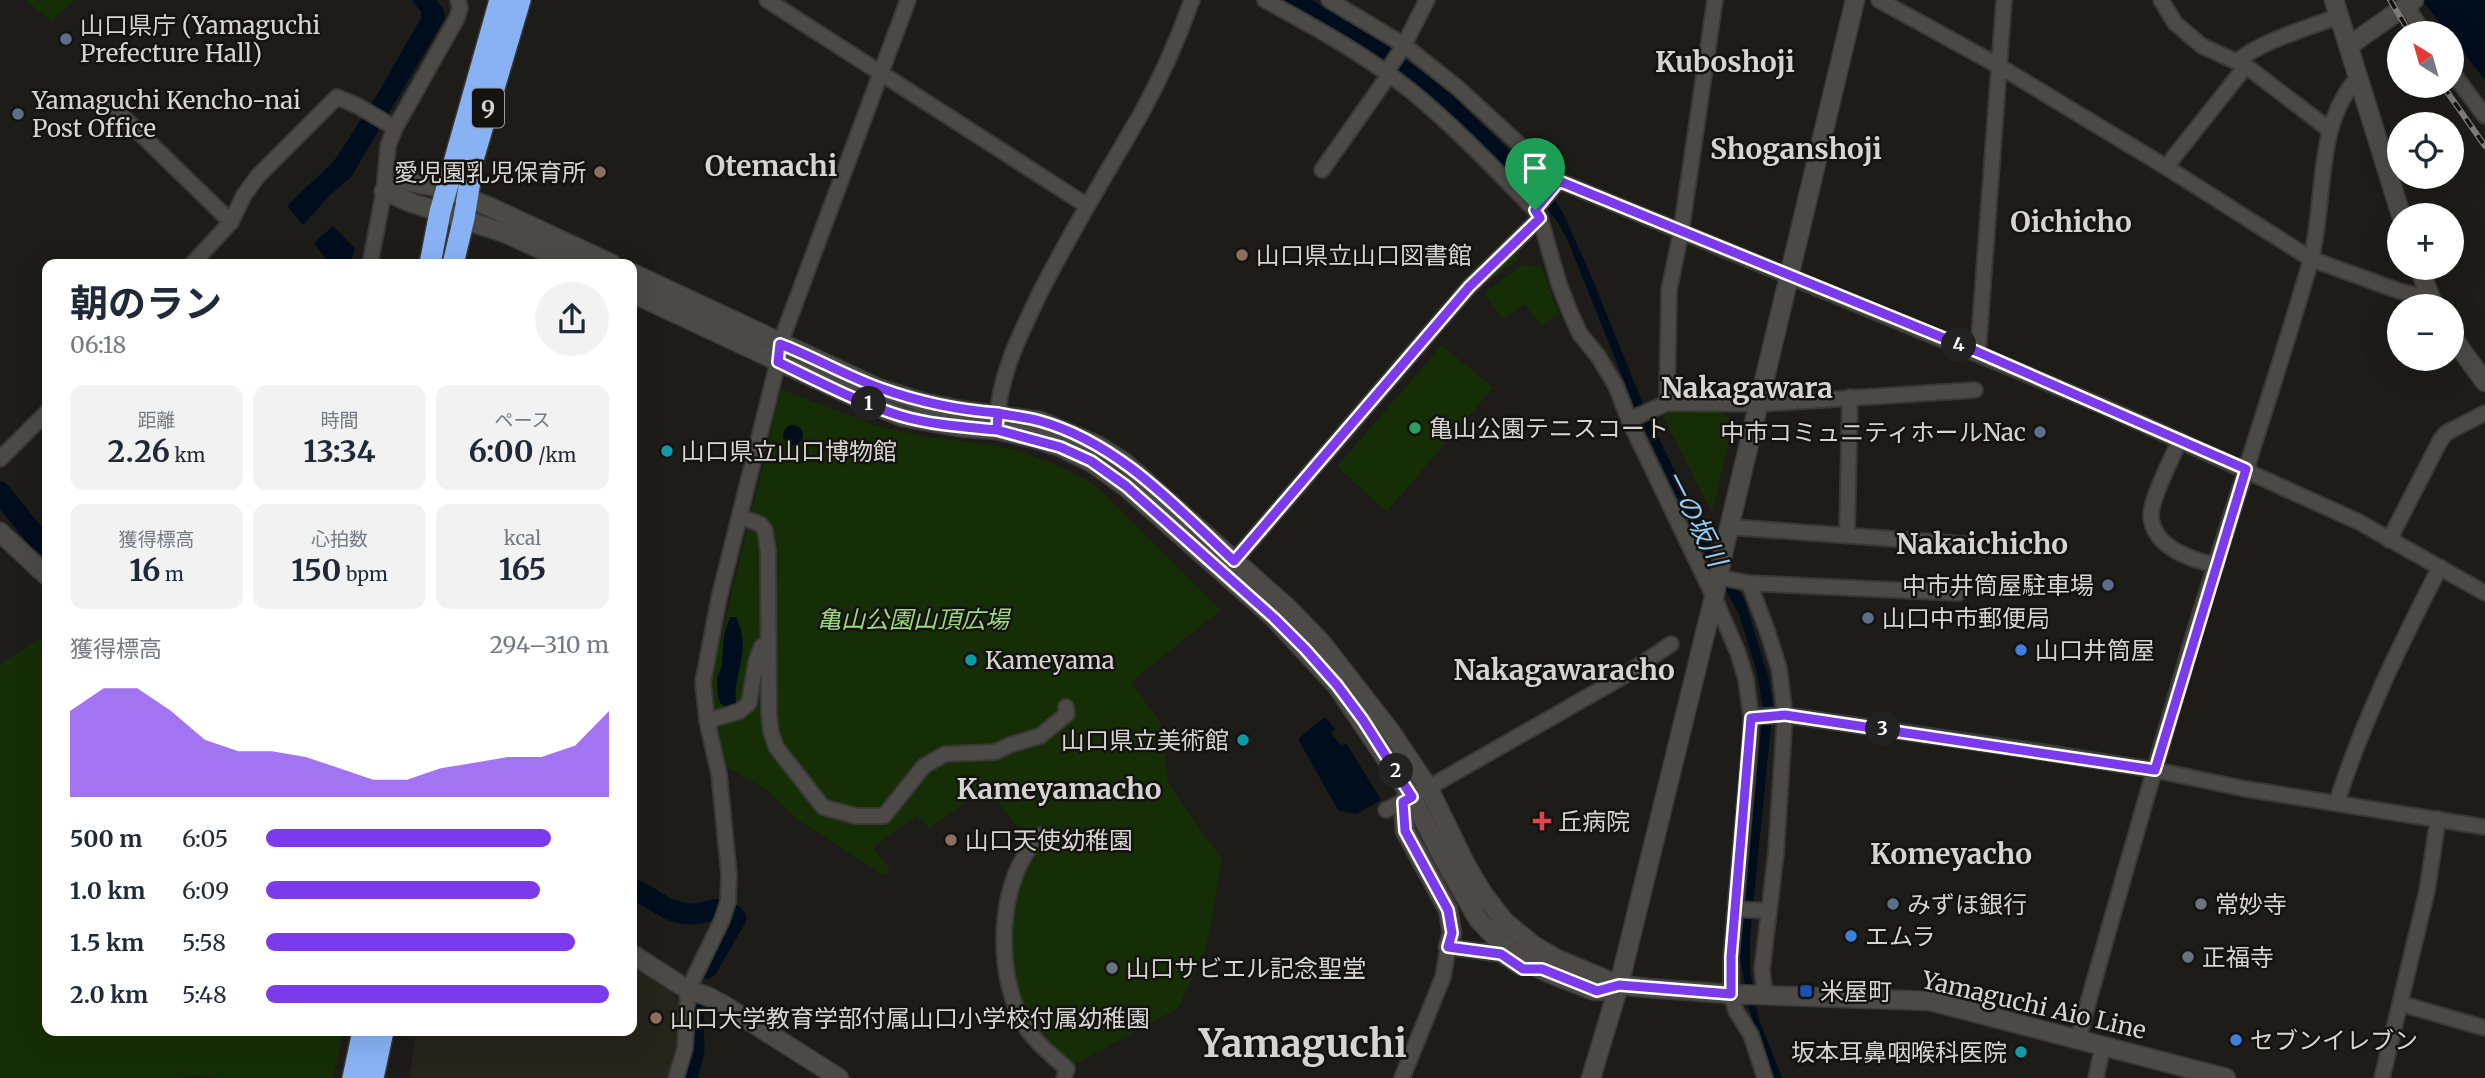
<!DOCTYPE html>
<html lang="ja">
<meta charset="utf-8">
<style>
:root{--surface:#fff;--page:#f2f2f3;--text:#1f2937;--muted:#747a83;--accent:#7c3aed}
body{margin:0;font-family:Merriweather,"Noto Sans JP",serif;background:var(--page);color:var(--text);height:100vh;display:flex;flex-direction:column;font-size:26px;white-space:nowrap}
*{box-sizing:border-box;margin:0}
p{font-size:23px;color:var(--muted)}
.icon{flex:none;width:38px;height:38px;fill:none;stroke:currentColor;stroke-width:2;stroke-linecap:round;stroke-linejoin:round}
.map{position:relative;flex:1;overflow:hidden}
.drawer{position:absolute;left:42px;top:259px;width:595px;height:777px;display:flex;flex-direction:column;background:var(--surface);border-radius:14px;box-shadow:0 7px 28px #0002}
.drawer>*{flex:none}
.needle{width:46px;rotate:323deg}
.fabs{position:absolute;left:2387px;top:21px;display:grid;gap:14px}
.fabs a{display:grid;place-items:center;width:77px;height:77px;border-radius:50%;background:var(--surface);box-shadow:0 7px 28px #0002;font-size:35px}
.pin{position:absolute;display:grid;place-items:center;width:60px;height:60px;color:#fff;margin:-72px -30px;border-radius:50% 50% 50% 0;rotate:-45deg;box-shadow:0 0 7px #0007}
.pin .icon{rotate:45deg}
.km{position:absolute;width:35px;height:35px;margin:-18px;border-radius:50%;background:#222;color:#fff;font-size:19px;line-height:35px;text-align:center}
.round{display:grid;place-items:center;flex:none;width:74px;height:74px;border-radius:37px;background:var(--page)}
.summary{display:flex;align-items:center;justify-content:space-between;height:119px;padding:0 28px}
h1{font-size:38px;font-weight:700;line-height:52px}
.figures{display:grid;grid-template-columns:repeat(3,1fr);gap:10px;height:119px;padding:7px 28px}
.figures div{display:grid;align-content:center;border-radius:14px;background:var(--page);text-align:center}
.figures b{font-size:30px;font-weight:700}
.figures small{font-size:19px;font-weight:400}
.figures p{font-size:19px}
.chart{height:196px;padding:14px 28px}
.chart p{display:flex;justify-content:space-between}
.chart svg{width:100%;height:126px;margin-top:7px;fill:var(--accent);opacity:.7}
ul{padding:0 28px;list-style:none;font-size:23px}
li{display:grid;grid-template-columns:112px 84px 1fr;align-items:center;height:52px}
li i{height:18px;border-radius:9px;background:var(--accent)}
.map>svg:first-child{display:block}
.built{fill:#27241c}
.green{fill:#162e05}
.water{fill:#000d1c}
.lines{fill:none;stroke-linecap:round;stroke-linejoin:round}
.river{stroke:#000d1c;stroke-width:21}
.street-casing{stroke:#383836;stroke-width:18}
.secondary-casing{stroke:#383836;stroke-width:21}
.highway-casing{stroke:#383836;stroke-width:24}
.street{stroke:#4b4a47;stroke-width:14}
.secondary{stroke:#4b4a47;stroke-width:18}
.highway{stroke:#89b2f5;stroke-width:21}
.rail-casing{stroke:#7d7c7a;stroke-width:6}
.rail{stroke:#141310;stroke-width:3.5;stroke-dasharray:10;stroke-linecap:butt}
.route-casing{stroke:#fff;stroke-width:14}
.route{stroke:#7c3aed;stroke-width:9}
.service-dot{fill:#5c6f8a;stroke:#141310;stroke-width:2.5}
.education-dot{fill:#8d6e63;stroke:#141310;stroke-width:2.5}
.leisure-dot{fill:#2e9e5b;stroke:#141310;stroke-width:2.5}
.culture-dot{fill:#0f9aa8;stroke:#141310;stroke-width:2.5}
.shop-dot{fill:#3f7fe0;stroke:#141310;stroke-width:2.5}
.health-dot{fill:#e0444e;stroke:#141310;stroke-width:2.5}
.worship-dot{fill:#6b7280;stroke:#141310;stroke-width:2.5}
.transit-dot{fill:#1a4fb4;stroke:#141310;stroke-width:2.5}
.labels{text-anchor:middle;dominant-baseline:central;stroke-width:5;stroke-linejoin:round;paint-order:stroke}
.shield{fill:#141310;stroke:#9b9a98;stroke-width:2}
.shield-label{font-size:23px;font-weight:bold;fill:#d5d4d2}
.poi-label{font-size:24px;fill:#d5d4d2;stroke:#141310;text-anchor:start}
.park-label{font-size:24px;font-style:italic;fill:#9cda79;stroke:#141310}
.street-label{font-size:24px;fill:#d5d4d2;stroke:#141310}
.water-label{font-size:26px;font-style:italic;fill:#92cef8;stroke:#141310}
.quarter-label{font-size:28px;font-weight:bold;fill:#d5d4d2;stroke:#141310}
.town-label{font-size:38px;font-weight:bold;fill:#d5d4d2;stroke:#141310}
</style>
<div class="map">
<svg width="2485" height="1078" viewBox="0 0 2485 1078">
<rect width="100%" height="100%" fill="#1d1c19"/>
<path class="built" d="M 632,966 L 668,989 L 682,1004 L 677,1057 L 671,1078 L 410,1078 L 416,1031 L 632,1031 Z"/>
<g class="green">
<path d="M 26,0 L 74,0 L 51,21 Z"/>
<path d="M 1521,246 L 1518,260 L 1478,288 Z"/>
<path d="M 1523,264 L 1541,267 L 1559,314 L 1541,325 L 1525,304 L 1503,319 L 1484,293 Z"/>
<path d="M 1442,345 L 1493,388 L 1387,511 L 1337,467 Z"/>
<path d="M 781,389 L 877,426 L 928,437 L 986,444 L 1017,450 L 1056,465 L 1094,484 L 1221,610 L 1131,682 L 1161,724 L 1168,783 L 1222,860 L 1206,948 L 1178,1008 L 1067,1069 L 1022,1020 L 1004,936 L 1031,843 L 986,787 L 929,829 L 917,815 L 873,848 L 891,871 L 882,874 L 798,820 L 767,790 L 726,766 L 709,687 Z"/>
<path d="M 1661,412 L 1723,412 L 1733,424 L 1712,512 Z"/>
<path d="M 47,634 L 47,1031 L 344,1031 L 333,1078 L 222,1078 L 197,1075 L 179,1078 L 0,1078 L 0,664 Z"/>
</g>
<g class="water">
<path d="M 412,0 L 436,0 L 444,10 L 445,18 L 351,177 L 330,195 L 303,225 L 287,206 L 334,161 L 377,95 L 421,18 L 421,12 Z"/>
<path d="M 1281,0 L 1312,0 L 1388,46 L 1450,93 L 1544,184 L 1563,213 L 1592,278 L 1648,416 L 1707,537 L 1745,601 L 1768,676 L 1773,706 L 1750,936 L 1750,971 L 1758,1017 L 1782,1078 L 1771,1078 L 1749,1008 L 1740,958 L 1763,708 L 1757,672 L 1739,614 L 1696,536 L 1640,420 L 1568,241 L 1559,224 L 1546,207 L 1447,111 L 1393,68 Z"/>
<path d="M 2422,0 L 2485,0 L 2485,80 L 2452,38 L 2452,33 L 2448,33 Z"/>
<path d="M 333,226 L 355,248 L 350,264 L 330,264 L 314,243 Z"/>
<circle cx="793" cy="435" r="10"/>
<path d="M 730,617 L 736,617 C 753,652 732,672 736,705 L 730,708 L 721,704 L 718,697 L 717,679 L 722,665 L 724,635 Z"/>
<path d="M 1325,717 L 1335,729 L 1331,733 L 1342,746 L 1346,743 L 1380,798 L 1380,801 L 1356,814 L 1338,810 L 1298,739 Z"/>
</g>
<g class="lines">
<g class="river">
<path d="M 0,492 L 37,538 L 47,545"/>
<path d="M 632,889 C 652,896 666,913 689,914 C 707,915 722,901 736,918 L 707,968"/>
<path d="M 687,1078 L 694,1051 L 693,1010"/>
</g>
<g class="street-casing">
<g id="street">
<path d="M 767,0 L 1086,205"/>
<path d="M 1265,0 C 1314,27 1366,55 1411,91 C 1455,127 1495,169 1535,210 L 1540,218 L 1559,284 L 1570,312 L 1580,334 L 1598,356 L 1616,386 L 1629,420 L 1714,597 L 1738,653 L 1746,679 L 1751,717 L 1750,743 L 1731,957 L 1731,994 L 1736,1011 L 1751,1035 L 1765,1078"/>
<path d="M 1329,0 L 1404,45 L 1458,88 L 1559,181 L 2105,407 L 2359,522 L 2485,593"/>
<path d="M 1879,0 L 1999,66 L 2166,167 L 2311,259 L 2399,291 L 2429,298"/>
<path d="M 2161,0 L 2175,23 L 2202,46 L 2246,66 L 2330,130"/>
<path d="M 2406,5 L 2424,33"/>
<path d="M 2237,62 C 2258,42 2311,27 2339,16"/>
<path d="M 2452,72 L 2485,116"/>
<path d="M 1386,73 L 1404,45 L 1427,0"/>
<path d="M 113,107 L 231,222"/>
<path d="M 2166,167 L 2246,66"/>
<path d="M 1322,170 L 1389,75"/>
<path d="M 1535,210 L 1559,181"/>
<path d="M 192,264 L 231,222 L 244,195 L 258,176 L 337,97 L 358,106 L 395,128"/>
<path d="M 370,264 L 384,191 L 388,146 L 395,128 L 457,18 L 460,8 L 458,0"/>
<path d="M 1978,352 L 2004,0"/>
<path d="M 1667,403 L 1669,290 L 1681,232 L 1715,0"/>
<path d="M 1629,420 L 1667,403 L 1759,404 L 1975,390"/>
<path d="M 997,425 C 998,376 1021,332 1042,289 C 1073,228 1108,171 1142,112 C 1162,76 1178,39 1192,0"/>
<path d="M 2180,440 C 2173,456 2150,500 2151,516 C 2153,547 2191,560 2216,565"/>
<path d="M 0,459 L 47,412"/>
<path d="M 740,517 L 760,524 L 765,530 L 768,551 L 769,715 L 771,732 L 776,747 L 823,807 L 856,816 L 884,816 L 924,766 L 945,754 L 995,752 L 1010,745 L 1040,736 L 1067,714 L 1066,707"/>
<path d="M 1730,527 L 1963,544"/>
<path d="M 1847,534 L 1850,397"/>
<path d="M 2389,540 L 2440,441 L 2446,433 L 2485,413"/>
<path d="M 1234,561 L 1469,287 L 1540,218"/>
<path d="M 1718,577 L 1749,583 L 1958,593"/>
<path d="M 1749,583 L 1767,630 L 1779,668 L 1785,715 L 1776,853 L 1762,970 L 1765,994"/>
<path d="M 1751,717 L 1785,715 L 2042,752 L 2155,770 L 2246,789 L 2485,827"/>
<path d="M 707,721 L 740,711 L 749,703 L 756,662 L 762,646 L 767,644"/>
<path d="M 2337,802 C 2363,720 2401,643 2440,567"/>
<path d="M 1386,810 L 1419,793 L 1624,676 L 1671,644"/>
<path d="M 1041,835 C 997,876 994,971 1023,1022 C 1033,1041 1051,1054 1067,1069 L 1064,1078"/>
<path d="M 1736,909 L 1769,911"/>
<path d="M 2402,1004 L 2485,1028"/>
<path d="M 2078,1039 C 2115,905 2154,771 2193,637 C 2231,512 2274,388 2310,263 C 2327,202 2313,126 2359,76"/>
<path d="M 676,1078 L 685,1048 L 688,990 L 722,920 L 728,902 L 729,874 L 719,774 L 707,721 L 703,682 L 719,598 L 778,362 L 780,344 L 908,0"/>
<path d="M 1402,1078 L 1443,977 L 1448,947 L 1501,954 L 1520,967"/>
<path d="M 2096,1078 L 2103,1045"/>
<path d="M 2382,1078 L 2427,891 L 2438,819"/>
</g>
</g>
<g class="secondary-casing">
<g id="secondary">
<path d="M 2334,0 L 2401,215"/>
<path d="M 2350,45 L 2414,0"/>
<path d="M 384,191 L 404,181 L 446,189 L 490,207 L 612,264"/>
<path d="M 384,191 L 412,203 L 505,233 L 572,264"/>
<path d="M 2419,268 L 2434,306"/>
<path d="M 632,273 L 878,388 L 922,402 L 960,410 L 1040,421 L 1097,445 L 1124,462 L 1288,608 L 1321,642 L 1391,732 L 1428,787 L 1467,867 L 1484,895 L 1504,921 L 1533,945 L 1557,959 L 1619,985 L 1648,988 L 1731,994 L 1930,1001 L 2226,1078"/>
<path d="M 632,293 L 865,402 L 903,417 L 959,427 L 997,430 L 1036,439 L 1060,447 L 1091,462 L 1126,487 L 1274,618 L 1337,686 L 1412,797 L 1444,860 L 1478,919 C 1510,955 1531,968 1577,984 C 1583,986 1591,991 1598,991 C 1604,991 1613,986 1619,985"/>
<path d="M 2452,337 L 2485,382"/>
<path d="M 0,532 L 47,576"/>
<path d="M 1403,802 L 1405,831 L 1448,910 L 1452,933 L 1448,947"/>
<path d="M 632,954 L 688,990 L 707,996 L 724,1005 L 839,1078"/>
<path d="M 1591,1078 L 1619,985 L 1714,597 L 1724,549 L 1855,0"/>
</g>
</g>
<g class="highway-casing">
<g id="highway">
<path d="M 430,264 L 440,212 L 500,0"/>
<path d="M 453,264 L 464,218 L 474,156 L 520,0"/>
<path d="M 353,1078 L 363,1031"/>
<path d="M 373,1078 L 383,1031"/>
</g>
</g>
<use href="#street" class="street"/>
<use href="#secondary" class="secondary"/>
<use href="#highway" class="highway"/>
<g class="rail-casing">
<g id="rail">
<path d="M 2390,0 L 2410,33"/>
<path d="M 2443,86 L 2485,146"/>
</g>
</g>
<use href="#rail" class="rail"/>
</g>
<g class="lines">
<g class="route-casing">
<path id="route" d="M 1535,210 L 1540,218 L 1469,287 L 1234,561 C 1176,507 1119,443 1040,421 C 1026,417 1011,416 998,413 L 997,430 C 966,427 932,425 901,416 C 859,403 818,381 778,362 L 780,344 C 814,357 846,376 880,388 C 919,402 957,410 998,413 L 997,430 L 1060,447 L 1091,461 L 1126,486 L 1274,618 L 1305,649 L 1337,685 L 1363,720 L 1412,797 L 1403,802 L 1405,831 L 1448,910 L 1452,933 L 1448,947 L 1501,954 L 1523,969 L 1542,969 L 1597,991 L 1619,985 L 1731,994 L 1731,957 L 1751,718 L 1785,715 L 2155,770 L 2246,469 L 1978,352 L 1559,181 L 1535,210"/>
</g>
<use href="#route" class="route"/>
</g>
<g class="service-dot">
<circle cx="66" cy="39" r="7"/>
<circle cx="18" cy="114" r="7"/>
<circle cx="2040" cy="432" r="7"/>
<circle cx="2108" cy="585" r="7"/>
<circle cx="1868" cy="618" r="7"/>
<circle cx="1893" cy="904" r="7"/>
</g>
<g class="education-dot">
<circle cx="600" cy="172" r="7"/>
<circle cx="1242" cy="255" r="7"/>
<circle cx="951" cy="840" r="7"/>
<circle cx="656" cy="1018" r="7"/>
</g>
<circle class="leisure-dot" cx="1415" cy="428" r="7"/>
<g class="culture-dot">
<circle cx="667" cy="451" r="7"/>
<circle cx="971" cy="660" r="7"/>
<circle cx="1243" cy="740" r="7"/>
<circle cx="2021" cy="1052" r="7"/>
</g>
<g class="shop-dot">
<circle cx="2021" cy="650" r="7"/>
<circle cx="1851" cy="936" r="7"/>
<circle cx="2236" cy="1040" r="7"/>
</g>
<path class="health-dot" d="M1538.5 810.5h7v7h7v7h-7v7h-7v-7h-7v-7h7z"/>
<g class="worship-dot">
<circle cx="2201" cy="904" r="7"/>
<circle cx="2188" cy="957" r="7"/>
<circle cx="1112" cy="968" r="7"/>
</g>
<rect class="transit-dot" x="1799" y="984" width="14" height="14" rx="3.5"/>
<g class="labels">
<rect class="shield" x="472" y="88.5" width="32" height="39" rx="5"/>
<g class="shield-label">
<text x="488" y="108">9</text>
</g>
<g class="poi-label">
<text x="80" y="25">山口県庁 (Yamaguchi<tspan x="80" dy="28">Prefecture Hall)</tspan></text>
<text x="32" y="100">Yamaguchi Kencho-nai<tspan x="32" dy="28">Post Office</tspan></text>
<text x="586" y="172" text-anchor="end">愛児園乳児保育所</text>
<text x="1256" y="255">山口県立山口図書館</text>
<text x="1429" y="428">亀山公園テニスコート</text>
<text x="2026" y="432" text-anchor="end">中市コミュニティホールNac</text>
<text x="681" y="451">山口県立山口博物館</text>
<text x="2094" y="585" text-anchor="end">中市井筒屋駐車場</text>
<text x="1882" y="618">山口中市郵便局</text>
<text x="2035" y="650">山口井筒屋</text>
<text x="985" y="660">Kameyama</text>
<text x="1229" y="740" text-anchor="end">山口県立美術館</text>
<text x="1558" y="821">丘病院</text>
<text x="965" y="840">山口天使幼稚園</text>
<text x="1907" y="904">みずほ銀行</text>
<text x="2215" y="904">常妙寺</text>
<text x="1865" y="936">エムラ</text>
<text x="2202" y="957">正福寺</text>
<text x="1126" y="968">山口サビエル記念聖堂</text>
<text x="1820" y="991">米屋町</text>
<text x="670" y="1018">山口大学教育学部付属山口小学校付属幼稚園</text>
<text x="2250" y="1040">セブンイレブン</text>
<text x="2007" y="1052" text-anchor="end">坂本耳鼻咽喉科医院</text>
</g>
<g class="park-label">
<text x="913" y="619">亀山公園山頂広場</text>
</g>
<g class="street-label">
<text transform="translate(2034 1005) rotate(13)">Yamaguchi Aio Line</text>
</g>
<g class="water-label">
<text transform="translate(1696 518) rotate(63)">一の坂川</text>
</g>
<g class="quarter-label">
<text x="1725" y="62">Kuboshoji</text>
<text x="1796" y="149">Shoganshoji</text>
<text x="771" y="166">Otemachi</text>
<text x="2071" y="222">Oichicho</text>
<text x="1747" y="388">Nakagawara</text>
<text x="1982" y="544">Nakaichicho</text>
<text x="1564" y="670">Nakagawaracho</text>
<text x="1059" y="789">Kameyamacho</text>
<text x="1951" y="854">Komeyacho</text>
</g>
<g class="town-label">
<text x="1303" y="1043">Yamaguchi</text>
</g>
</g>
</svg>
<div class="fabs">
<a><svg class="needle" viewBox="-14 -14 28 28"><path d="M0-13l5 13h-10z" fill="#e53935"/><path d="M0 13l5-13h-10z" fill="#747a83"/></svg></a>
<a><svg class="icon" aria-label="locate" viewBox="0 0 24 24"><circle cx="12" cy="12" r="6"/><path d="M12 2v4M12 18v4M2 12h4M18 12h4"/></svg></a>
<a>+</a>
<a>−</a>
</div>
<div class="pin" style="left:1535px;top:210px;background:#1e9e55"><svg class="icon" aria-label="arrive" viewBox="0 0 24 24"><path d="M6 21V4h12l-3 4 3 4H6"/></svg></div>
<b class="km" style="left:869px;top:404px">1</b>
<b class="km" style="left:1396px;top:771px">2</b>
<b class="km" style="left:1883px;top:729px">3</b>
<b class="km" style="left:1959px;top:345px">4</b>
<section class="drawer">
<div class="summary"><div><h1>朝のラン</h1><p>06:18</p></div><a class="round"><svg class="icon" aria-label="share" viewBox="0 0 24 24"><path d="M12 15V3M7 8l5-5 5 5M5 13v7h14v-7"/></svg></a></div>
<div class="figures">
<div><p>距離</p><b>2.26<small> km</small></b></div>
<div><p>時間</p><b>13:34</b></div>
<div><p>ペース</p><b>6:00<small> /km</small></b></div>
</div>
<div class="figures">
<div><p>獲得標高</p><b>16<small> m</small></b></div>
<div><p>心拍数</p><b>150<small> bpm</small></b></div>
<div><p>kcal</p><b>165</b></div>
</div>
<div class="chart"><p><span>獲得標高</span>294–310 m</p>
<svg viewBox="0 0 160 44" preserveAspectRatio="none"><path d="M0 44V14L10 6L20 6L30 14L40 24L50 28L60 28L70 30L80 34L90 38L100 38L110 34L120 32L130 30L140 30L150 26L160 14V44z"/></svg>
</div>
<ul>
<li><b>500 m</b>6:05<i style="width:83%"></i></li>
<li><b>1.0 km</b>6:09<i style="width:80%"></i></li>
<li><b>1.5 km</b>5:58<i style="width:90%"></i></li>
<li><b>2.0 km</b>5:48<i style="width:100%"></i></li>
</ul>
</section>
</div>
